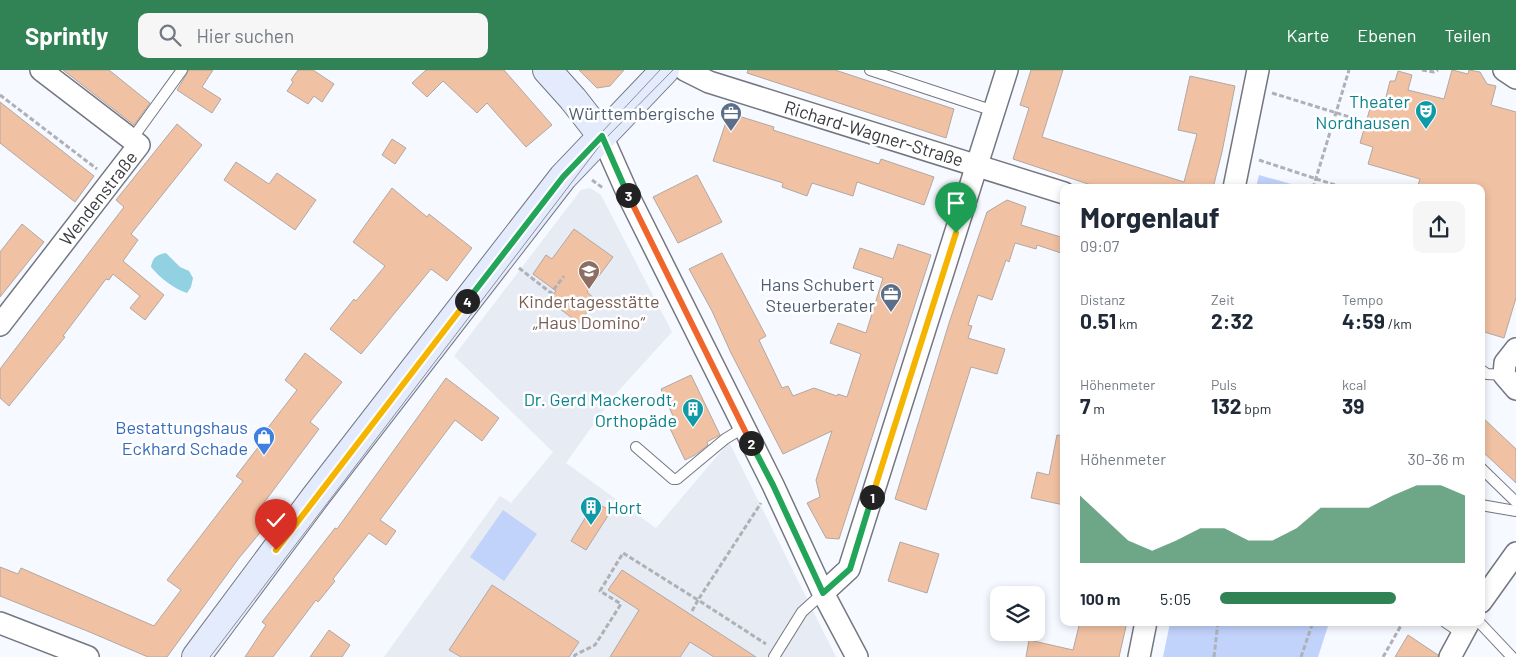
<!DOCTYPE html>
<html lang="de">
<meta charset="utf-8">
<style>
:root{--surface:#fff;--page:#f6f6f7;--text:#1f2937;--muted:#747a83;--accent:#318355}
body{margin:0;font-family:Barlow,sans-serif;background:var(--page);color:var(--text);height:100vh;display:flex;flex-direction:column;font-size:19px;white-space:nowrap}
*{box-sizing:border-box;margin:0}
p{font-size:16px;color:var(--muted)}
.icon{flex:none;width:28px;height:28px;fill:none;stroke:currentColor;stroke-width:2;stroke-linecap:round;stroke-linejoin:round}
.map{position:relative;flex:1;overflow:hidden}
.details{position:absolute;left:1060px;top:114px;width:425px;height:442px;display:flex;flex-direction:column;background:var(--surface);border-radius:10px;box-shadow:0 2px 8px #0003}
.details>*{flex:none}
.tools{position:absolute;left:990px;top:516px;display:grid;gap:10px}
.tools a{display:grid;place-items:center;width:55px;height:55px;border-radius:10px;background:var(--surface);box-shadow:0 2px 8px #0003;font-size:25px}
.pin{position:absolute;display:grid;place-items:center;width:42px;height:42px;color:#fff;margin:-51px -21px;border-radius:50% 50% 50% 0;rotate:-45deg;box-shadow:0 0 5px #0007}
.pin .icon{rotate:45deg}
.km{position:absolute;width:25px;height:25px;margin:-12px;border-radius:50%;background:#222;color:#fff;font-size:14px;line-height:25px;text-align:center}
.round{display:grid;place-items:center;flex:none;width:52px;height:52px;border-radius:10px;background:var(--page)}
.overview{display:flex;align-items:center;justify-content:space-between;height:85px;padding:0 20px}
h1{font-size:28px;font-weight:700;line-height:38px}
.figures{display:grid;grid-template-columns:repeat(3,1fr);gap:8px;height:85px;padding:5px 20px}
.figures div{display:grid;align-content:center}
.figures b{font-size:21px;font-weight:700}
.figures small{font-size:14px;font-weight:400}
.figures p{font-size:14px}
.chart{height:140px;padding:10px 20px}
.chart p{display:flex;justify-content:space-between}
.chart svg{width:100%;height:90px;margin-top:5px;fill:var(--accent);opacity:.7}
ul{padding:0 20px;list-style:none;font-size:16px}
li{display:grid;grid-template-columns:80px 60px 1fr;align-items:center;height:38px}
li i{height:12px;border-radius:6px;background:var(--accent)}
header{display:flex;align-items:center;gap:30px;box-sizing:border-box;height:70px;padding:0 25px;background:var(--accent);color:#fff}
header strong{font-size:24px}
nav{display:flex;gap:28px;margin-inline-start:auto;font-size:18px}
.search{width:350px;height:45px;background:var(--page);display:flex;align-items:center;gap:12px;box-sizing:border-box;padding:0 18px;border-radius:10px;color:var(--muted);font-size:19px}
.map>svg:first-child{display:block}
.built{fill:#e6ebf4}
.green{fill:#c1d2fb}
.water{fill:#91d1e1}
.building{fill:#f1c1a3;stroke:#b2a8a2}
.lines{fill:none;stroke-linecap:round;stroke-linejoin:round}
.lane-casing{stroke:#747780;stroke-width:12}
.street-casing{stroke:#747780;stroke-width:24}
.secondary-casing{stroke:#747780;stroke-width:30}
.path{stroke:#aeb1b6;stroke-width:3;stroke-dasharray:5 2.5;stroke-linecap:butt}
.lane{stroke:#fff;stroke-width:10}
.street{stroke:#fff;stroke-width:21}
.secondary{stroke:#e3ebfd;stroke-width:28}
.tram{stroke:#8e9095;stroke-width:1}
.split-1-casing{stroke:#fff;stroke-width:10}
.split-2-casing{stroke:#fff;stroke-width:10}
.split-3-casing{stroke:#fff;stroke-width:10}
.split-4-casing{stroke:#fff;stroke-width:10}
.split-5-casing{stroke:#fff;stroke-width:10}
.split-1{stroke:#f5b400;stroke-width:6}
.split-2{stroke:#22a559;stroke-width:6}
.split-3{stroke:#f0652b;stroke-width:6}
.split-4{stroke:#22a559;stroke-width:6}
.split-5{stroke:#f5b400;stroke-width:6}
.labels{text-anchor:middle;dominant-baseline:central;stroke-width:5;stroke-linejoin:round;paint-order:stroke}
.culture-label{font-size:18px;fill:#0d838f;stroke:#fff;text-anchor:end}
.service-label{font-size:18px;fill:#4e5e75;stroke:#fff;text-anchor:end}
.street-label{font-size:18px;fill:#37393d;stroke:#fff}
.education-label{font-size:18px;fill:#785e54;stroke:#fff}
.shop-label{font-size:18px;fill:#366cbe;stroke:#fff;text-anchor:end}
</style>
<header>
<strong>Sprintly</strong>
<div class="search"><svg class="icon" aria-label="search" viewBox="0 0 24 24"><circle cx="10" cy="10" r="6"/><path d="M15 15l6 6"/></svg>Hier suchen</div>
<nav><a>Karte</a><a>Ebenen</a><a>Teilen</a></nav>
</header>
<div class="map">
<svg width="1516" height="587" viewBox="0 0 1516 587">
<rect width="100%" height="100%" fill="#f6f9ff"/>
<path class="built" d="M 590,118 L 601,125 L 672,262 L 613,327 L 566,393 L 656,458 L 729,372 L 836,587 L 384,587 L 500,426 L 511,433 L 553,382 L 454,286 L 581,120 Z"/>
<g class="green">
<path d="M 1259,105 L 1302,117 L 1256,117 Z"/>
<path d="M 503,440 L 537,464 L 504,511 L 470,487 Z"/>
<path d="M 1170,553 L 1170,552 L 1329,553 L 1318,587 L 1163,587 Z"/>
</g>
<path class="water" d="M 166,183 L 180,197 L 189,201 L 193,208 L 191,217 L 187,223 C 173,218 160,208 151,197 C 153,187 156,185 166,183 Z"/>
<g class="building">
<path d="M 63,0 L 109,0 L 150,33 L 134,55 Z"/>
<path d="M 189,0 L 213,0 L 202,17 L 221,29 L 212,43 L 177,20 Z"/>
<path d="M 298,0 L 313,0 L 334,14 L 322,32 L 314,26 L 308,34 L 287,21 L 293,12 L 291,10 Z"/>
<path d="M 426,0 L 504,0 L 552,55 L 526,77 L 487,33 L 477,43 L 443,11 L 427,27 L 412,13 Z"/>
<path d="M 579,0 L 624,0 L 610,16 L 597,18 Z"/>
<path d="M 748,0 L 835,0 L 954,39 L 946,68 L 747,3 Z"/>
<path d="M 1031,0 L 1063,0 L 1042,67 L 1184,112 L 1197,64 L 1178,60 L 1190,6 L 1235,16 L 1222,82 L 1213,118 L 1100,118 L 1013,89 L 1029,38 L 1020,35 Z"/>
<path d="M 1452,0 L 1468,4 L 1469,0 L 1480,2 L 1487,14 L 1496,16 L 1491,35 L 1516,42 L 1516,228 L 1504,268 L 1481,261 L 1481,118 L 1417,118 L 1420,109 L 1368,94 L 1373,77 L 1360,73 L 1373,28 L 1385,31 L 1390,11 L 1395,11 L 1398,1 L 1412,5 L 1408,20 L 1444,29 Z"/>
<path d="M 0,32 L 94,106 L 75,132 L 0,73 Z"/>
<path d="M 729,43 L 774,57 L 773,60 L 823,76 L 879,94 L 881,89 L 934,107 L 924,135 L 857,112 L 853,126 L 812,113 L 807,126 L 782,117 L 783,113 L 713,91 Z"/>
<path d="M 177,54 L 202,75 L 131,164 L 138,170 L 123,191 L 164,225 L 145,250 L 130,238 L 140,226 L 113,204 L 109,210 L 106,209 L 63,266 L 65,267 L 9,336 L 0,328 L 0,299 L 124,137 L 116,130 Z"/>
<path d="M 392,69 L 406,78 L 395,94 L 382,85 Z"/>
<path d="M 236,92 L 269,114 L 277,103 L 316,130 L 295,160 L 224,110 Z"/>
<path d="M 697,105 L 722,152 L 678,173 L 653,127 Z"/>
<path d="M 392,118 L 427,147 L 429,144 L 472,178 L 447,211 L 431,199 L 361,284 L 330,259 L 354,229 L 356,231 L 385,196 L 353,172 Z"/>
<path d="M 1007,130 L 1026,137 L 1021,155 L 1064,168 L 1064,184 L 1037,175 L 1036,179 L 1015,173 L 1009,192 L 1006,190 L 992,230 L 978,225 L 968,255 L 972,256 L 968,268 L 1005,279 L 997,304 L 971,297 L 926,440 L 895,429 L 950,250 L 987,142 Z"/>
<path d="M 22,154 L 44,172 L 0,227 L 0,182 Z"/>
<path d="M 574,159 L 613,187 L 587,222 L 596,230 L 579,253 L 548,230 L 556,221 L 533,204 L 546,185 L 552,189 Z"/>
<path d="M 898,174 L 931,185 L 839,469 L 826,468 L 807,433 L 820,427 L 816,410 L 832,361 L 783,384 L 731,283 L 712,241 L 689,199 L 722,183 L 766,266 L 759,270 L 782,318 L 788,316 L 793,326 L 814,318 L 837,326 L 838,324 L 847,327 L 861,284 L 830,273 L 838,253 L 866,263 L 883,208 L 853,198 L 860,178 L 893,189 Z"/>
<path d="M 305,283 L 342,312 L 310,352 L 319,359 L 257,442 L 269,452 L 239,488 L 167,587 L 148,587 L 92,563 L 0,526 L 0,497 L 18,504 L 21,498 L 154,556 L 181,520 L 167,510 L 243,411 L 236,406 L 263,371 L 260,368 L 297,320 L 285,310 Z"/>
<path d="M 691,305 L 720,365 L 707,372 L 708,375 L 695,385 L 685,390 L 666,350 L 673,346 L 661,319 Z"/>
<path d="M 446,308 L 499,348 L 482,371 L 455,350 L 380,450 L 396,461 L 386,475 L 369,463 L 333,509 L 335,511 L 318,532 L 316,530 L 273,587 L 245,587 L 266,555 L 262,552 L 335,458 L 337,459 Z"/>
<path d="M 1481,346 L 1516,379 L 1516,413 L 1481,380 Z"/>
<path d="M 1057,365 L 1064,366 L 1064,435 L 1031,428 L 1037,402 L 1049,405 Z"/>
<path d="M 595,432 L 611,441 L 586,480 L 571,471 Z"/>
<path d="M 900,472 L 939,484 L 927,523 L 888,511 Z"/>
<path d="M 622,500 L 756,587 L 714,587 L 690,572 L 680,587 L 610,587 L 639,540 L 608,520 Z"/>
<path d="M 492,515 L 579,572 L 569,587 L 461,587 L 449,580 Z"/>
<path d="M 1080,552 L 1127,552 L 1119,587 L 1026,587 L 1029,570 L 1073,580 Z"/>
<path d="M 329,560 L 350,575 L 342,587 L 310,587 Z"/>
<path d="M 1408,565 L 1438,585 L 1438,587 L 1395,587 Z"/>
</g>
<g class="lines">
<g class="lane-casing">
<g id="lane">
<path d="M 870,0 L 994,41"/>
<path d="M 132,69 L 182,0"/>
<path d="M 1481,300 L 1487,304 L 1504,305"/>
<path d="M 636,377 L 673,409 L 677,409 L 725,369 L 743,358"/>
<path d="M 1481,398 L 1516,432"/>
<path d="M 1481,435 L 1516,441"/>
<path d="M 1445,552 L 1463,564"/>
<path d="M 1479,552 L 1512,587"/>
<path d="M 774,587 L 802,542 L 823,523"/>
</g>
</g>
<g class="street-casing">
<g id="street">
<path d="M 685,0 L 709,12 L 1064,123"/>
<path d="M 1504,0 L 1516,8"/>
<path d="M 602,66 L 630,129 L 773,415 L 823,523 L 857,587"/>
<path d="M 1234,118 L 1258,0"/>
<path d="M 0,255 L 139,75 L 41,0"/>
<path d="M 1516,279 L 1505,293 L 1504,305 L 1516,319"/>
<path d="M 823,523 L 849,499 L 1007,0"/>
<path d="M 1481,532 L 1516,483"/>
<path d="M 0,553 L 88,587"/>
<path d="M 1139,587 L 1146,552"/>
<path d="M 1450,587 L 1469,552"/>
</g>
</g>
<g class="secondary-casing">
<g id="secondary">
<path d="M 547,0 L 573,29 L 602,66"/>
<path d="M 196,587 L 316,426 L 563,107 L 665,0"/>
</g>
</g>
<g class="path">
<path d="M 1422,0 L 1434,2 L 1438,0"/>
<path d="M 1272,23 L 1366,52"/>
<path d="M 0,25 L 97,99"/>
<path d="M 1259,90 L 1344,118"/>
<path d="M 592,110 L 603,118"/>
<path d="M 1313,118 L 1349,0"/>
<path d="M 519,198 L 551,223 L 564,206"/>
<path d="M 692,541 L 698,530 L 766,574"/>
<path d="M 574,587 L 575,585 L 595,575 L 621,534 L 600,521 L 623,483 L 698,530 L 761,433"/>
<path d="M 1214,587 L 1218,552"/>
<path d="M 1301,587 L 1313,552"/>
<path d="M 1383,587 L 1403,552"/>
</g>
<use href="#lane" class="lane"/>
<use href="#street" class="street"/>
<use href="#secondary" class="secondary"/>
<g class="tram">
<path d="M 602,62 L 660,0"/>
<path d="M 316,435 L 492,202 L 586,81"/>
<path d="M 210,587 L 604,70 L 673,0"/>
</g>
</g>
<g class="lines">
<g class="split-1-casing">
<path id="split-1" d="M 872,427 L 956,163"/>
</g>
<g class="split-2-casing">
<path id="split-2" d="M 751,373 L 773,415 L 823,523 L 850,499 L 872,427"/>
</g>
<g class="split-3-casing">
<path id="split-3" d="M 628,125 L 751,373"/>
</g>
<g class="split-4-casing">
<path id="split-4" d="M 467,231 L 563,107 L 602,66 L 628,125"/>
</g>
<g class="split-5-casing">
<path id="split-5" d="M 276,480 L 467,231"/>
</g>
<use href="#split-1" class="split-1"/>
<use href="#split-2" class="split-2"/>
<use href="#split-3" class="split-3"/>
<use href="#split-4" class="split-4"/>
<use href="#split-5" class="split-5"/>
</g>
<defs>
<g id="theatre-pin" transform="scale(1.125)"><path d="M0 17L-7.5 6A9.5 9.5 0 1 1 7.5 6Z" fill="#0f9aa8" stroke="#fff"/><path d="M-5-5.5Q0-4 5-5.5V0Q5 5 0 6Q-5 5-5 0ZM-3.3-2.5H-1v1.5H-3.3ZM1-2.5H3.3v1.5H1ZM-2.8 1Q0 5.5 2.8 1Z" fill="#fff"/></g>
<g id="office-pin" transform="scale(1.125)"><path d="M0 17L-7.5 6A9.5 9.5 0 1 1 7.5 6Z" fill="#5c6f8a" stroke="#fff"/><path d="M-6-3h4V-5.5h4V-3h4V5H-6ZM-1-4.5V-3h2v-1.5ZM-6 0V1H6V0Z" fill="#fff"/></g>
<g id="school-pin" transform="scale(1.125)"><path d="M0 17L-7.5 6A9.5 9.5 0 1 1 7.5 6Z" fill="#8d6e63" stroke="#fff"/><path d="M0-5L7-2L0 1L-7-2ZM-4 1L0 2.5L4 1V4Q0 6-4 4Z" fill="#fff"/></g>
<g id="building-pin" transform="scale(1.125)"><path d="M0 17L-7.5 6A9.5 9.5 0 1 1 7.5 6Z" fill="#0f9aa8" stroke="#fff"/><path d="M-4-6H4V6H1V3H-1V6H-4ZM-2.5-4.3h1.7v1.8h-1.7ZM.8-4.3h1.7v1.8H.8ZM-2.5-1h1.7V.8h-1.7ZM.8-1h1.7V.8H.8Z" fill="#fff"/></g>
<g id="shop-pin" transform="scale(1.125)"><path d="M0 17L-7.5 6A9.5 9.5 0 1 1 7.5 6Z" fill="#3f7fe0" stroke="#fff"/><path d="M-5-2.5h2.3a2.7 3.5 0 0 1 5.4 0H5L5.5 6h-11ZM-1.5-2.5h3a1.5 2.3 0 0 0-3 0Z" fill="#fff"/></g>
</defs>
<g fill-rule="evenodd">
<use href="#theatre-pin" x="1426" y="41"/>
<use href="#office-pin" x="731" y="43"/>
<use href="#school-pin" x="589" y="201"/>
<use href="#office-pin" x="891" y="224"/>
<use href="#building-pin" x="693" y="339"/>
<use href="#shop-pin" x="264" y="367"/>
<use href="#building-pin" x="591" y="437"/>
</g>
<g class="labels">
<g class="culture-label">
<text x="1410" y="31">Theater<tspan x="1410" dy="21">Nordhausen</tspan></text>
<text x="677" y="329">Dr. Gerd Mackerodt,<tspan x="677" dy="21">Orthopäde</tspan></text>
<text x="607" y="437" text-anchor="start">Hort</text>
</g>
<g class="service-label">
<text x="715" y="43">Württembergische</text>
<text x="875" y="214">Hans Schubert<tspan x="875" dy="21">Steuerberater</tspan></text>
</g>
<g class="street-label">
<text transform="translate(874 63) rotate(17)">Richard-Wagner-Straße</text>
<text transform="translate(98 128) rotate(-52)">Wendenstraße</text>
</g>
<g class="education-label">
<text x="589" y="231">Kindertagesstätte<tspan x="589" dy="21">„Haus Domino“</tspan></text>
</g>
<g class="shop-label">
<text x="248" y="357">Bestattungshaus<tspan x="248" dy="21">Eckhard Schade</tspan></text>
</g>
</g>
</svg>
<div class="tools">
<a><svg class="icon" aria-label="layers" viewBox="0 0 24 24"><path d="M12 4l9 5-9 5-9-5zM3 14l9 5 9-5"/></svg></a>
</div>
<div class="pin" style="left:956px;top:163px;background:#1e9e55"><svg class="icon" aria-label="arrive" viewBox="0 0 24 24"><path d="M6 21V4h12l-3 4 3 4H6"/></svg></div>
<div class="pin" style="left:276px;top:480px;background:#d93025"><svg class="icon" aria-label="check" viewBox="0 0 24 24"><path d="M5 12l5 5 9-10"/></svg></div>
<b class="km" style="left:872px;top:427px">1</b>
<b class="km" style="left:751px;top:373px">2</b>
<b class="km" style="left:628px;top:125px">3</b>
<b class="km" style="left:467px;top:231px">4</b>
<section class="details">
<div class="overview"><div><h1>Morgenlauf</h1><p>09:07</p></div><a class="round"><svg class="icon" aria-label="share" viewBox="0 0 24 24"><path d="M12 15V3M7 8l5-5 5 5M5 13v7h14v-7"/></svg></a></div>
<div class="figures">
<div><p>Distanz</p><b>0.51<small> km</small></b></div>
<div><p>Zeit</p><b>2:32</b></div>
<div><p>Tempo</p><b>4:59<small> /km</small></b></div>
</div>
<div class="figures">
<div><p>Höhenmeter</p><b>7<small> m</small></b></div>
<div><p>Puls</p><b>132<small> bpm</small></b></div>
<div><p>kcal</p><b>39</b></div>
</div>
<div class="chart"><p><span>Höhenmeter</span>30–36 m</p>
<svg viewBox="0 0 160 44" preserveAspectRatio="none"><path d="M0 44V11L10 22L20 33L30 38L40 33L50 27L60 27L70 33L80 33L90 27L100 17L110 17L120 17L130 11L140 6L150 6L160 11V44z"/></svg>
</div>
<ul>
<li><b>100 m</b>5:05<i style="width:72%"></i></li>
</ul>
</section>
</div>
